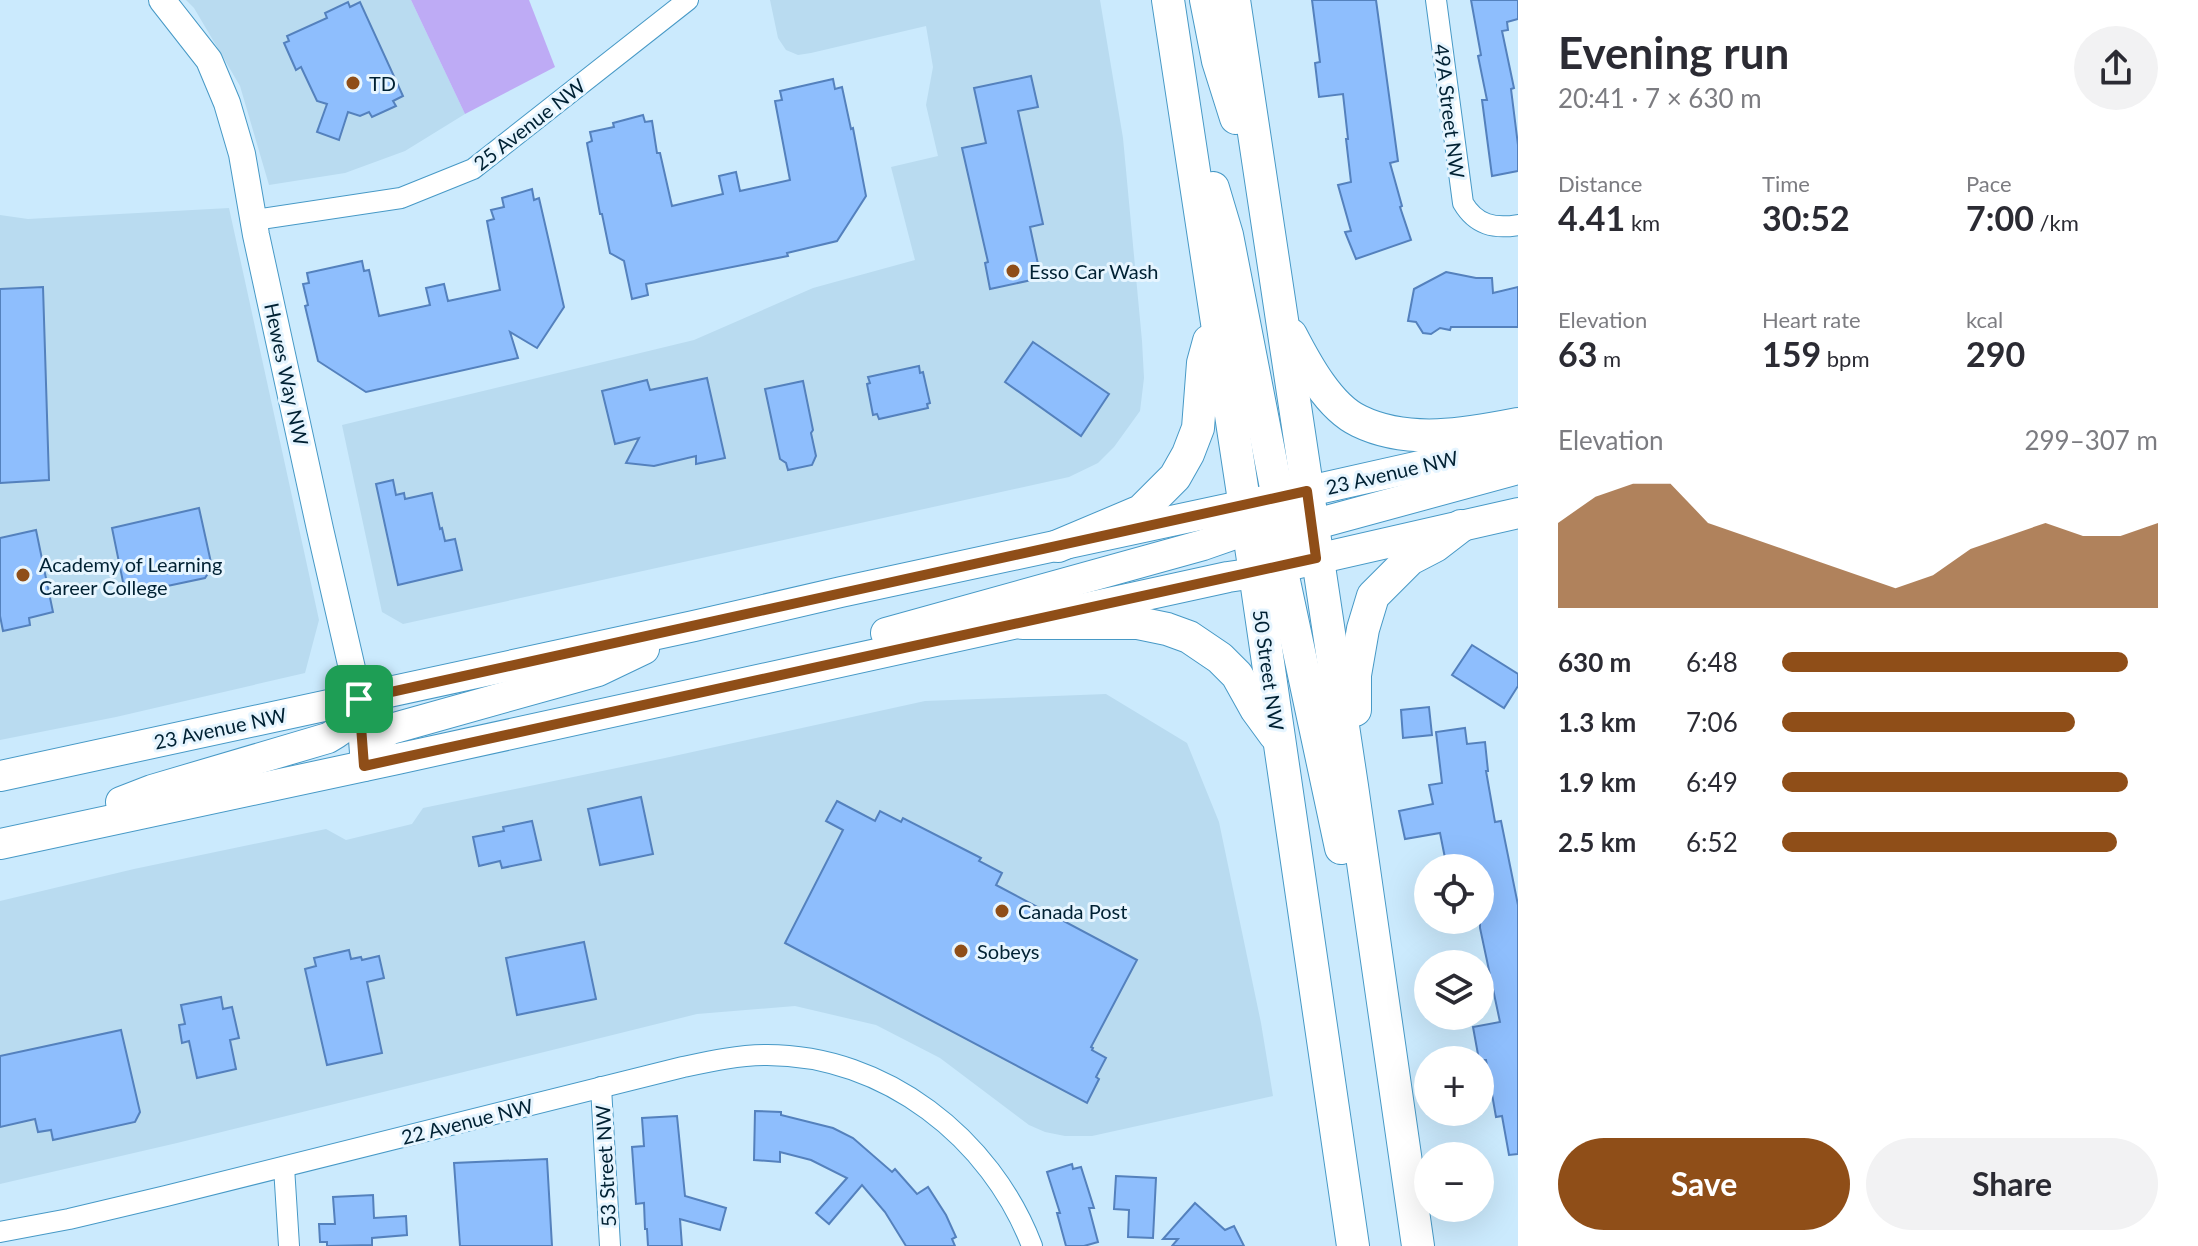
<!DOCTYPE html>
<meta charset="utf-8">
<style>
:root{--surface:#fff;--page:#f2f2f3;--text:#2b2b33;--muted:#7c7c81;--accent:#8f4e18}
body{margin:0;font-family:Lato,sans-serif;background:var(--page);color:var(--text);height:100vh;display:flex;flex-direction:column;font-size:30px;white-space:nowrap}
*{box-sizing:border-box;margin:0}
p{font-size:26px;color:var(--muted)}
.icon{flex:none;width:44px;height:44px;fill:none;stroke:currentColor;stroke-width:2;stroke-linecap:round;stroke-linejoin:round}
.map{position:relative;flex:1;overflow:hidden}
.panel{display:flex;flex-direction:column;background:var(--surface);width:680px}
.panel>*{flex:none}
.controls{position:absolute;left:1414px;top:854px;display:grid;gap:16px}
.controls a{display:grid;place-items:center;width:80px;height:80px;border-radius:50%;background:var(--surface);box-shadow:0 8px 32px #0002;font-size:40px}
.pin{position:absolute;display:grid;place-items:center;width:68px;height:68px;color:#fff;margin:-34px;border-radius:16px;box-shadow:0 4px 12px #0006}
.round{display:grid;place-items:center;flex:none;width:84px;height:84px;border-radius:42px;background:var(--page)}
.headline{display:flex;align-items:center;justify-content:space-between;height:136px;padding:0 40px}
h1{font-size:44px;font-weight:700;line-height:60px}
.figures{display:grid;grid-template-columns:repeat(3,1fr);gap:12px;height:136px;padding:8px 40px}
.figures div{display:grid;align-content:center}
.figures b{font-size:34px;font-weight:700}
.figures small{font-size:22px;font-weight:400}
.figures p{font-size:22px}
.chart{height:224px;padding:16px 40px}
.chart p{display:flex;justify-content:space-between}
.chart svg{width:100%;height:144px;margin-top:8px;fill:var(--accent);opacity:.7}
.cta{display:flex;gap:16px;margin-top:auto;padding:16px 40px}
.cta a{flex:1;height:92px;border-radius:48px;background:var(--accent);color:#fff;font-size:32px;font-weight:700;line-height:92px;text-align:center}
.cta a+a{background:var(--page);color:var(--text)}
ul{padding:0 40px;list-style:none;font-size:26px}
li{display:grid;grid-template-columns:128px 96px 1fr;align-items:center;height:60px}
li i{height:20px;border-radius:10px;background:var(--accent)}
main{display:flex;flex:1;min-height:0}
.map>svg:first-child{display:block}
.built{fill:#b9dbf0}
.green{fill:#beabf5}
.building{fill:#8ebefd;stroke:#5481bd;stroke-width:2}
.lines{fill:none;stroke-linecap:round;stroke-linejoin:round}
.minor-casing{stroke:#4799c6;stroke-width:22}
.tertiary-casing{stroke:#4799c6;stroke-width:28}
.secondary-casing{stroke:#4799c6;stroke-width:32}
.primary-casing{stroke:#4799c6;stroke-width:34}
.minor{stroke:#fff;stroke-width:20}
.tertiary{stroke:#fff;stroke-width:26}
.secondary{stroke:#fff;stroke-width:30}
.primary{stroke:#fff;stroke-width:32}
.route-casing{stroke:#fff;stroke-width:16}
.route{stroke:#8f4e18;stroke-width:10}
.poi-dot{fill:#8f4e18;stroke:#e6f5ff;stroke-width:3}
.labels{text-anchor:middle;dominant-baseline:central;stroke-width:6;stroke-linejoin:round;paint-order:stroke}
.poi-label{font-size:20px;fill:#002133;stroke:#e6f5ff;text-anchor:start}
.street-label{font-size:20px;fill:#002133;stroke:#e6f5ff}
</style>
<main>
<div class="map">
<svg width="1518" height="1246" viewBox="0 0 1518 1246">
<rect width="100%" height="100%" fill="#cbeafd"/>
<g class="built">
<path d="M 186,0 L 411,0 L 465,114 L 405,151 L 345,173 L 269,185 L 240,86 L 194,8 Z"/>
<path d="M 770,0 L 1100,0 L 1123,138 L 1142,341 L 1144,378 L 1140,411 L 1114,447 L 1098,463 L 1069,477 L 403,624 L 382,612 L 342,425 L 694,340 L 813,288 L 915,260 L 891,167 L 938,156 L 926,105 L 933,67 L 926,26 L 811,53 L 798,55 L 786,50 L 778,38 Z"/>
<path d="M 229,208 L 319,620 L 305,673 L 116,717 L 0,740 L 0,215 L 28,219 Z"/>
<path d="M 1106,694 L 1187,743 L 1219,822 L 1261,1023 L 1273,1096 L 1092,1136 L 1065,1136 L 1045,1132 L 1029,1125 L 940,1058 L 876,1025 L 795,1006 L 697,1014 L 177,1143 L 0,1184 L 0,901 L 134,869 L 326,829 L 346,840 L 412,824 L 423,808 L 665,758 L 925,701 Z"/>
</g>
<path class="green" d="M 411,0 L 529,0 L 555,67 L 465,114 Z"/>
<g class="building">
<path d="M 1312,0 L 1376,0 L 1398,161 L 1390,163 L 1402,206 L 1400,207 L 1411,240 L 1356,259 L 1345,232 L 1351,231 L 1338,185 L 1351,182 L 1346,139 L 1348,139 L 1343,94 L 1319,97 L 1315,63 L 1320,62 Z"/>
<path d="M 1471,0 L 1518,0 L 1518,19 L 1507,22 L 1508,30 L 1502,31 L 1514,88 L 1511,89 L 1518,145 L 1518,171 L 1492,176 L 1482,100 L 1487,100 L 1478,56 L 1481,55 Z"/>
<path d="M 348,2 L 350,7 L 360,2 L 403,96 L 393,101 L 396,106 L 372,117 L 369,112 L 360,116 L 348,112 L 339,140 L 317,132 L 327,104 L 317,101 L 301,67 L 296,70 L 284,43 L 289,41 L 287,36 L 327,18 L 325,13 Z"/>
<path d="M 1031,76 L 1038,107 L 1018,111 L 1043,224 L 1030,227 L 1041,278 L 990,289 L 985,263 L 988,262 L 962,148 L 986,143 L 974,88 Z"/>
<path d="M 833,79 L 835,89 L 842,87 L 851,129 L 853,128 L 866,196 L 837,241 L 787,253 L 788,256 L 646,284 L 648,295 L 632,299 L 624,261 L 610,253 L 602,214 L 600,214 L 587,143 L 592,141 L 590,132 L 614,127 L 613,123 L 643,115 L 645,122 L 652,121 L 657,153 L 660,153 L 672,206 L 723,194 L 719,176 L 736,172 L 740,191 L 790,180 L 775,101 L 782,100 L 780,91 Z"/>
<path d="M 532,189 L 534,200 L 539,198 L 564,307 L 537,348 L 510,332 L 518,358 L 366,392 L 318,361 L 305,306 L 308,305 L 303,284 L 309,283 L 307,273 L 362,261 L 364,271 L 369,270 L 379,316 L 430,305 L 426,288 L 444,284 L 448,301 L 500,290 L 487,221 L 494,219 L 491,210 L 504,207 L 502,198 Z"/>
<path d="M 1446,272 L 1476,278 L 1492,278 L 1493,293 L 1518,287 L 1518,327 L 1451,327 L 1450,330 L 1440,328 L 1431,334 L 1423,333 L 1416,322 L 1408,321 L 1414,289 Z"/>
<path d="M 43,287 L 49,480 L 0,483 L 0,289 Z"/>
<path d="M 1033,342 L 1109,394 L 1081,436 L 1005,382 Z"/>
<path d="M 919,366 L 920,373 L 923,372 L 930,403 L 927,404 L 928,408 L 879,419 L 877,414 L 873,415 L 867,384 L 870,383 L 868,377 Z"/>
<path d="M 707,378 L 725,458 L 696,464 L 696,456 L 654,466 L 626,463 L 639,438 L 615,444 L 602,391 L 647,380 L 650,390 Z"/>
<path d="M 803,381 L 813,430 L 811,433 L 816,456 L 812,465 L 788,470 L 786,463 L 780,459 L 765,389 Z"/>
<path d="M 393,480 L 396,495 L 404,493 L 405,499 L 432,493 L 440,529 L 442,528 L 445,541 L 455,539 L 462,570 L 398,585 L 376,484 Z"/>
<path d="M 199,508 L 212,567 L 205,578 L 139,592 L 123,582 L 112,528 Z"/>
<path d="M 36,530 L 53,612 L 29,618 L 30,625 L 3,631 L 0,616 L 0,538 Z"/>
<path d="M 1472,645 L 1518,674 L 1518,686 L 1504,708 L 1452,675 Z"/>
<path d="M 1429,707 L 1432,735 L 1403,738 L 1401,710 Z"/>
<path d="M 1465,728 L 1467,744 L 1485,742 L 1488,771 L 1486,771 L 1495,822 L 1501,821 L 1518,905 L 1518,1154 L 1509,1155 L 1502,1116 L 1496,1117 L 1486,1060 L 1479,1060 L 1473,1027 L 1500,1022 L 1480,928 L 1480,868 L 1447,868 L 1440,833 L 1405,839 L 1399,811 L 1433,804 L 1429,785 L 1442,783 L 1436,732 Z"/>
<path d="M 641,797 L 653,854 L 600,865 L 588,809 Z"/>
<path d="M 837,801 L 875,821 L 880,811 L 901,822 L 903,818 L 981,858 L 979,861 L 1002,873 L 996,885 L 1137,960 L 1091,1047 L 1093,1048 L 1092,1050 L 1106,1058 L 1096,1077 L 1099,1079 L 1087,1103 L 785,943 L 843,830 L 826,821 Z"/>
<path d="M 532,821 L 541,860 L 502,868 L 500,861 L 479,866 L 473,837 L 504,831 L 503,827 Z"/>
<path d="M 584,942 L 596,999 L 517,1015 L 506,958 Z"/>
<path d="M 349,950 L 351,959 L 361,957 L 362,960 L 379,956 L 384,978 L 367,982 L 382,1053 L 327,1065 L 305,969 L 316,966 L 314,958 Z"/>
<path d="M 221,997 L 223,1009 L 232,1007 L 239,1038 L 230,1040 L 236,1069 L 197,1078 L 189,1041 L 182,1043 L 179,1025 L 185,1024 L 181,1005 Z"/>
<path d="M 121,1030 L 140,1112 L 135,1122 L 53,1140 L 51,1130 L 38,1132 L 35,1119 L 0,1127 L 0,1056 Z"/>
<path d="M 755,1111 L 781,1112 L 781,1115 L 833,1128 L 853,1138 L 892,1172 L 895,1169 L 917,1194 L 928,1187 L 946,1215 L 956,1237 L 952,1239 L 955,1246 L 906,1246 L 885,1212 L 862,1185 L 829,1224 L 816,1213 L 847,1178 L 811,1160 L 780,1152 L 780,1162 L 754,1160 Z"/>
<path d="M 677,1116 L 685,1196 L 726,1208 L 720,1230 L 680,1219 L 682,1246 L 648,1246 L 647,1229 L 645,1229 L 644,1203 L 636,1204 L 632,1147 L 644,1146 L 642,1118 Z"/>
<path d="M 547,1159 L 552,1246 L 460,1246 L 454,1163 Z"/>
<path d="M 1072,1164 L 1073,1169 L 1081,1167 L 1094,1208 L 1089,1208 L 1098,1242 L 1084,1246 L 1066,1246 L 1057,1213 L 1060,1213 L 1047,1172 Z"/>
<path d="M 1116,1176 L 1156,1178 L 1153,1238 L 1128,1237 L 1129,1210 L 1114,1209 Z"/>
<path d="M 373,1195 L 374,1218 L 406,1216 L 407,1235 L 372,1238 L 372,1245 L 327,1246 L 327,1242 L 320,1242 L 319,1224 L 335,1224 L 333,1197 Z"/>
<path d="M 1195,1203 L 1225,1230 L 1234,1226 L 1244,1246 L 1172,1246 L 1178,1239 L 1163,1239 Z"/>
</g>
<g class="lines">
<g class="minor-casing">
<g id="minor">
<path d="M 1436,0 L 1463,203 C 1476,225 1494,229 1518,225"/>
<path d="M 254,220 L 401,198 L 473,169 L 688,0"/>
<path d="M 601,1087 L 610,1246"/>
<path d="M 284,1167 L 289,1246"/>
<path d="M 0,1232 L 69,1219 L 166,1196 L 683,1067 C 711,1061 738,1055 767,1055 C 885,1055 991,1138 1032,1246"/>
</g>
</g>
<g class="tertiary-casing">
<path id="tertiary" d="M 162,0 L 209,60 L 227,103 L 242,154 L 256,235 L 320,529 L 359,699 L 364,766"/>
</g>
<g class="secondary-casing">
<g id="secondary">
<path d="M 1292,539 L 1312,525 L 1518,469"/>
<path d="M 886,633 L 1203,545 L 1269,522"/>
<path d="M 364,766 L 377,738 L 391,729 L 598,671 L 644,649"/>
<path d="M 0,776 L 694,626 L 841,592 L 1278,498 L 1518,444"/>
<path d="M 121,802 L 152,790 L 328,738 C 346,728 355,719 359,699"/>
<path d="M 0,844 L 397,759 L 1228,577 L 1255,573 L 1518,513"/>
</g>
</g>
<g class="primary-casing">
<g id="primary">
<path d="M 1168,0 L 1255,573 L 1353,1246"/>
<path d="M 1206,0 L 1218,61 L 1236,118"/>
<path d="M 1234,0 L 1352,786 L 1418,1246"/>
<path d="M 1213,188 L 1227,235 L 1278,498 C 1287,521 1299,538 1314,556"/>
<path d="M 1291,335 C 1306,364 1329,407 1359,421 C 1408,445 1467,434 1518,424"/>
<path d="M 1247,508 C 1268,527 1273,539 1281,567 L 1341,848"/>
<path d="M 1058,546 L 1141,511 L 1175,477 L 1188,454 L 1198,428 L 1203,363 L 1209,341"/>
<path d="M 1023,623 L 1138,623 L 1167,629 L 1189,637 L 1220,658 L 1237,675 L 1256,709 L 1275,735"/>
<path d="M 1355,710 L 1355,675 L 1363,629 L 1373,596 L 1410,559 L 1435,546 L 1461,526"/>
</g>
</g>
<use href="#minor" class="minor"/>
<use href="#tertiary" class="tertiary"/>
<use href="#secondary" class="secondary"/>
<use href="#primary" class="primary"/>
</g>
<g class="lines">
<g class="route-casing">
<path id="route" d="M 1307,491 L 1316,558 L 364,766 L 359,699 Z"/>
</g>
<use href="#route" class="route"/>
</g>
<g class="poi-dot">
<circle cx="353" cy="83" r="8"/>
<circle cx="1013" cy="271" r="8"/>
<circle cx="23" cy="575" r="8"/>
<circle cx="1002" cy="911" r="8"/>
<circle cx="961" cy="951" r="8"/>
</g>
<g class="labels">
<g class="poi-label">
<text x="369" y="83">TD</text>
<text x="1029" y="271">Esso Car Wash</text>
<text x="39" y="564">Academy of Learning<tspan x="39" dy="23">Career College</tspan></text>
<text x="1018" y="911">Canada Post</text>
<text x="977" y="951">Sobeys</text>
</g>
<g class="street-label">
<text transform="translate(1450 111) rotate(83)">49A Street NW</text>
<text transform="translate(529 124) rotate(-38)">25 Avenue NW</text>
<text transform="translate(287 374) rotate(78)">Hewes Way NW</text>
<text transform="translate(1392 472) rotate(-13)">23 Avenue NW</text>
<text transform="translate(1269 670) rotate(82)">50 Street NW</text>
<text transform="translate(220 728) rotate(-12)">23 Avenue NW</text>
<text transform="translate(467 1121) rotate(-14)">22 Avenue NW</text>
<text transform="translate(605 1166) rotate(-93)">53 Street NW</text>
</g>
</g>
</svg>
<div class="controls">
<a><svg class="icon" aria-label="locate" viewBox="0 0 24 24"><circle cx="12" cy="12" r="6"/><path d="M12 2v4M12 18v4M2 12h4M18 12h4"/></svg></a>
<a><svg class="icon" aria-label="layers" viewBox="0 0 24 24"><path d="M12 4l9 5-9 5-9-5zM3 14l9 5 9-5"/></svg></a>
<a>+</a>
<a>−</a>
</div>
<div class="pin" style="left:359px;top:699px;background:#1e9e55"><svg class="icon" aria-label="arrive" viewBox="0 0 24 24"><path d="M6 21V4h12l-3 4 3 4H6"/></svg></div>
</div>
<section class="panel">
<div class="headline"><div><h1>Evening run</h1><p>20:41 · 7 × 630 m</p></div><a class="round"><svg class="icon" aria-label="share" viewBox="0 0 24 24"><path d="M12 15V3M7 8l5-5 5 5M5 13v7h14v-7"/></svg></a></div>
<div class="figures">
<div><p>Distance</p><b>4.41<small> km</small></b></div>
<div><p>Time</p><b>30:52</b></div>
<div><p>Pace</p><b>7:00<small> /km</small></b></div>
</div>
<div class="figures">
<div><p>Elevation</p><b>63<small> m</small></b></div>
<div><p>Heart rate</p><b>159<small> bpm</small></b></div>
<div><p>kcal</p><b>290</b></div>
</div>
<div class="chart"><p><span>Elevation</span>299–307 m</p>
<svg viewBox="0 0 160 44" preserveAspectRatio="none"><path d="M0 44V18L10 10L20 6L30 6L40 18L50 22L60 26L70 30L80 34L90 38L100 34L110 26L120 22L130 18L140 22L150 22L160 18V44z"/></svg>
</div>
<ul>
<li><b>630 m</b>6:48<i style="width:92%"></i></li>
<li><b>1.3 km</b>7:06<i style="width:78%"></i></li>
<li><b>1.9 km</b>6:49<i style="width:92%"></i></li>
<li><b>2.5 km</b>6:52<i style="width:89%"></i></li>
</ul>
<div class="cta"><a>Save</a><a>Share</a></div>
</section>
</main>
